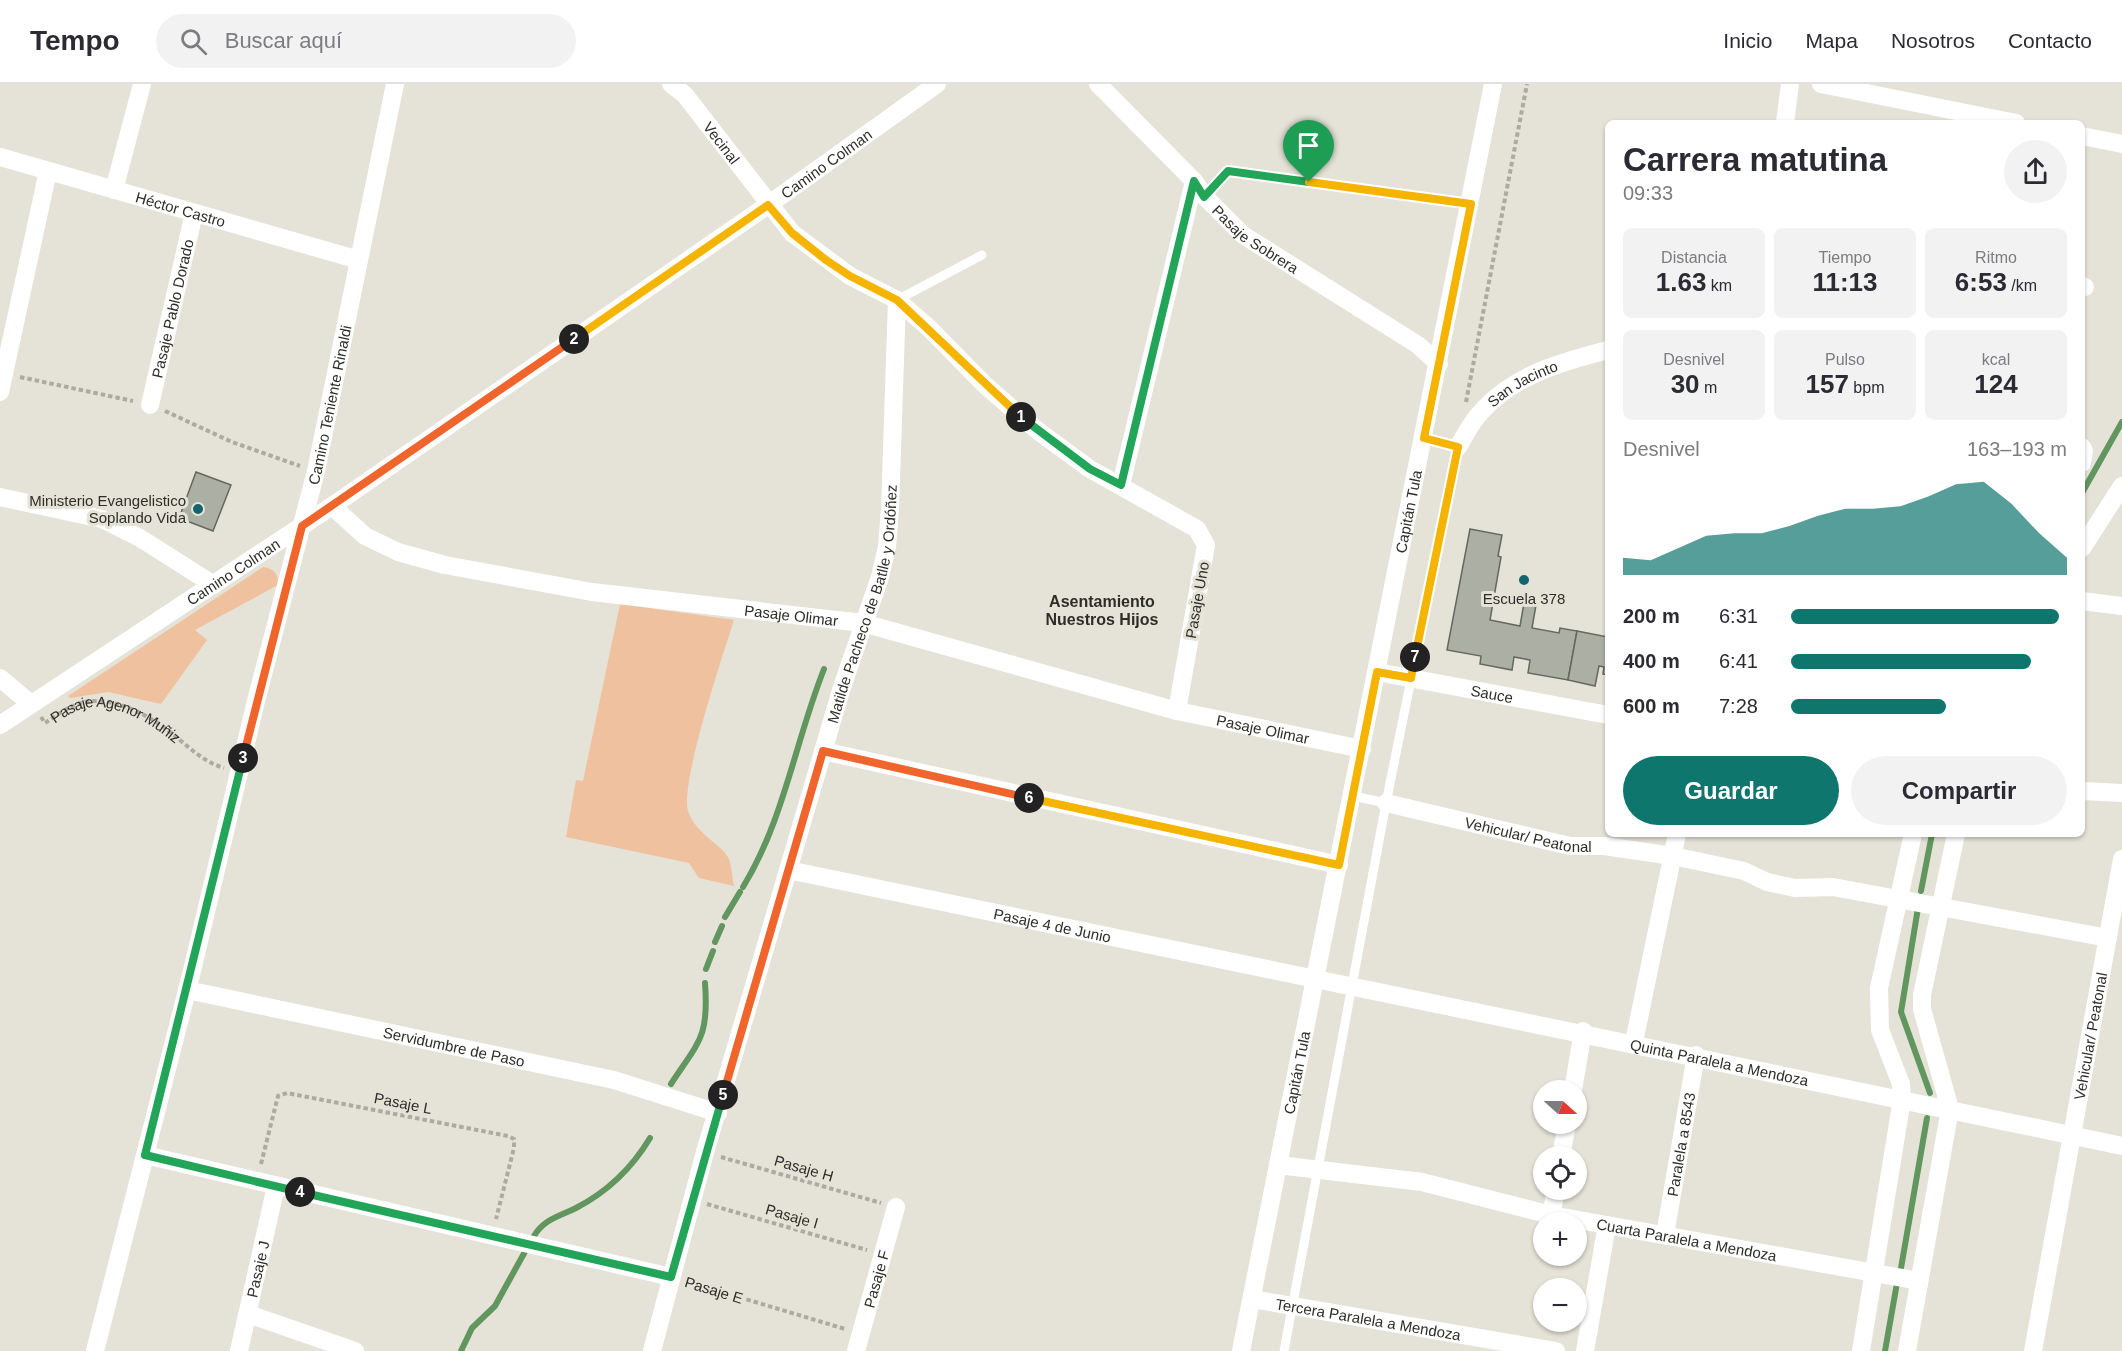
<!DOCTYPE html>
<html lang="es">
<meta charset="utf-8">
<style>
:root{--surface:#fff;--page:#f2f2f3;--text:#2b2b33;--muted:#7c7c81;--line:#e1e1e2;--accent:#0f766e}
body{margin:0;font-family:Helvetica,sans-serif;background:var(--page);color:var(--text);height:100vh;display:flex;flex-direction:column;font-size:22px;white-space:nowrap}
*{box-sizing:border-box;margin:0}
p{font-size:20px;color:var(--muted)}
.icon{flex:none;width:33px;height:33px;fill:none;stroke:currentColor;stroke-width:2;stroke-linecap:round;stroke-linejoin:round}
.map{position:relative;flex:1;overflow:hidden}
.details{position:absolute;left:1605px;top:36px;width:480px;height:717px;display:flex;flex-direction:column;background:var(--surface);border-radius:9px;box-shadow:0 2px 4px #0004}
.details>*{flex:none}
.needle{width:39px;rotate:111deg}
.controls{position:absolute;left:1533px;top:996px;display:grid;gap:12px}
.controls a{display:grid;place-items:center;width:54px;height:54px;border-radius:50%;background:var(--surface);box-shadow:0 2px 4px #0004;font-size:30px}
.pin{position:absolute;display:grid;place-items:center;width:51px;height:51px;color:#fff;margin:-62px -26px;border-radius:50% 50% 50% 0;rotate:-45deg;box-shadow:0 0 6px #0007}
.pin .icon{rotate:45deg}
.km{position:absolute;width:30px;height:30px;margin:-15px;border-radius:50%;background:#222;color:#fff;font-size:16px;line-height:30px;text-align:center}
.round{display:grid;place-items:center;flex:none;width:63px;height:63px;border-radius:32px;background:var(--page)}
.summary{display:flex;align-items:center;justify-content:space-between;height:102px;padding:0 18px}
h1{font-size:33px;font-weight:800;line-height:45px}
.stats{display:grid;grid-template-columns:repeat(3,1fr);gap:9px;height:102px;padding:6px 18px}
.stats div{display:grid;align-content:center;border-radius:9px;background:var(--page);text-align:center}
.stats b{font-size:26px;font-weight:800}
.stats small{font-size:16px;font-weight:400}
.stats p{font-size:16px}
.chart{height:168px;padding:12px 18px}
.chart p{display:flex;justify-content:space-between}
.chart svg{width:100%;height:108px;margin-top:6px;fill:var(--accent);opacity:.7}
.primary-button{display:flex;gap:12px;margin-top:auto;padding:12px 18px}
.primary-button a{flex:1;height:69px;border-radius:36px;background:var(--accent);color:#fff;font-size:24px;font-weight:800;line-height:69px;text-align:center}
.primary-button a+a{background:var(--page);color:var(--text)}
ul{padding:0 18px;list-style:none;font-size:20px}
li{display:grid;grid-template-columns:96px 72px 1fr;align-items:center;height:45px}
li i{height:15px;border-radius:8px;background:var(--accent)}
header{display:flex;align-items:center;gap:36px;box-sizing:border-box;height:84px;padding:0 30px;background:var(--surface);border-bottom:2px solid var(--line)}
header strong{font-size:28px}
nav{display:flex;gap:33px;margin-inline-start:auto;font-size:21px}
.search{width:420px;height:54px;background:var(--page);display:flex;align-items:center;gap:15px;box-sizing:border-box;padding:0 21px;border-radius:33px;color:var(--muted);font-size:22px}
.map>svg:first-child{display:block}
.green{fill:#efc19e}
.lines{fill:none;stroke-linecap:round;stroke-linejoin:round}
.stream{stroke:#62965f;stroke-width:6}
.building{fill:#acafa4;stroke:#65685e;stroke-width:1.5}
.path{stroke:#acaaa1;stroke-width:4;stroke-dasharray:4.5 3;stroke-linecap:butt}
.lane{stroke:#fff;stroke-width:9}
.street{stroke:#fff;stroke-width:18}
.split-1-casing{stroke:#fff;stroke-width:12}
.split-2-casing{stroke:#fff;stroke-width:12}
.split-3-casing{stroke:#fff;stroke-width:12}
.split-4-casing{stroke:#fff;stroke-width:12}
.split-5-casing{stroke:#fff;stroke-width:12}
.split-6-casing{stroke:#fff;stroke-width:12}
.split-7-casing{stroke:#fff;stroke-width:12}
.split-8-casing{stroke:#fff;stroke-width:12}
.split-1{stroke:#22a559;stroke-width:8}
.split-2{stroke:#f5b400;stroke-width:8}
.split-3{stroke:#f0652b;stroke-width:8}
.split-4{stroke:#22a559;stroke-width:8}
.split-5{stroke:#22a559;stroke-width:8}
.split-6{stroke:#f0652b;stroke-width:8}
.split-7{stroke:#f5b400;stroke-width:8}
.split-8{stroke:#f5b400;stroke-width:8}
.poi-dot{fill:#15636c;stroke:#e5e3d7;stroke-width:2}
.labels{text-anchor:middle;dominant-baseline:central;stroke-width:6;stroke-linejoin:round;paint-order:stroke}
.street-label{font-size:15px;fill:#2e2e29;stroke:#e5e3d7}
.poi-label{font-size:15px;fill:#2e2e29;stroke:#e5e3d7;text-anchor:end}
.neighbourhood-label{font-size:16px;font-weight:bold;fill:#2e2e29;stroke:#e5e3d7}
</style>
<header>
<strong>Tempo</strong>
<div class="search"><svg class="icon" aria-label="search" viewBox="0 0 24 24"><circle cx="10" cy="10" r="6"/><path d="M15 15l6 6"/></svg>Buscar aquí</div>
<nav><a>Inicio</a><a>Mapa</a><a>Nosotros</a><a>Contacto</a></nav>
</header>
<div class="map">
<svg width="2122" height="1267" viewBox="0 0 2122 1267">
<rect width="100%" height="100%" fill="#e5e3d7"/>
<g class="green">
<path d="M 263,483 C 273,484 279,490 278,501 L 195,546 L 207,556 L 161,620 L 108,608 L 70,614 L 68,612 Z"/>
<path d="M 620,520 L 734,536 C 723,571 680,698 688,727 C 696,751 722,760 729,775 C 732,783 732,794 734,802 L 699,794 L 689,779 L 566,753 L 576,696 L 583,697 Z"/>
</g>
<g class="lines">
<g class="stream">
<path d="M 2082,409 L 2122,338"/>
<path d="M 743,803 C 784,736 795,658 824,585"/>
<path d="M 1921,807 L 1932,750"/>
<path d="M 1918,824 L 1901,928 L 1930,1009"/>
<path d="M 725,833 L 740,808"/>
<path d="M 715,858 L 722,842"/>
<path d="M 706,885 L 713,867"/>
<path d="M 671,1000 C 699,957 709,954 705,899"/>
<path d="M 534,1152 C 544,1135 560,1132 576,1124 C 607,1108 632,1084 650,1054"/>
<path d="M 1901,1184 L 1927,1034"/>
<path d="M 461,1267 L 472,1244 L 495,1222 L 527,1164"/>
<path d="M 1885,1267 L 1897,1199"/>
</g>
</g>
<g class="building">
<path d="M 196,388 L 231,401 L 213,447 L 179,434 Z"/>
<path d="M 1470,445 L 1502,451 L 1498,472 L 1501,473 L 1490,536 L 1520,542 L 1524,519 L 1536,521 L 1532,544 L 1559,549 L 1560,544 L 1577,547 L 1568,596 L 1528,589 L 1530,576 L 1514,573 L 1512,586 L 1480,580 L 1481,572 L 1447,566 Z"/>
<path d="M 1577,547 L 1608,553 L 1608,591 L 1603,590 L 1604,583 L 1599,582 L 1595,602 L 1568,596 Z"/>
</g>
<g class="lines">
<g class="path">
<path d="M 1217,99 L 1228,87 L 1452,117"/>
<path d="M 20,293 L 133,317"/>
<path d="M 1466,318 L 1527,0"/>
<path d="M 165,327 L 232,358 L 300,382"/>
<path id="s1" d="M 41,633 L 45,639 C 56,632 69,622 81,619 C 112,610 153,633 175,652 C 191,665 204,678 224,684"/>
<path d="M 721,1073 L 881,1119"/>
<path d="M 261,1080 L 278,1012 L 287,1009 L 508,1052 L 514,1055 L 514,1064 L 496,1135"/>
<path d="M 707,1120 L 867,1166"/>
<path d="M 689,1198 L 845,1245"/>
</g>
<g class="lane">
<path d="M 897,216 L 982,171"/>
<path d="M 1386,719 L 1458,363 L 1424,354"/>
<path d="M 1284,1267 L 1386,719 L 1353,712"/>
</g>
<g class="street">
<path id="s2" d="M 671,0 L 685,11 L 792,149 L 850,192 L 897,216 L 929,244 L 986,302 L 1038,347 L 1090,385 L 1197,445 L 1206,461 L 1177,627"/>
<path id="s3" d="M 1098,0 L 1194,97 L 1205,113 L 1243,151 L 1418,261 L 1439,280"/>
<path d="M 1821,0 L 2016,39"/>
<path d="M 1785,39 L 1790,0"/>
<path d="M 2082,52 L 2122,60"/>
<path id="s4" d="M 0,73 L 359,176"/>
<path d="M 114,106 L 142,0"/>
<path d="M 2082,202 L 2085,203"/>
<path d="M 0,308 L 48,87"/>
<path id="s5" d="M 150,321 L 194,129"/>
<path id="s6" d="M 1458,363 C 1465,352 1471,338 1481,328 C 1514,291 1561,278 1608,266"/>
<path d="M 2082,363 L 2084,367 L 2082,379"/>
<path d="M 1121,401 L 1194,97"/>
<path d="M 0,413 L 102,435 L 140,454 L 214,501"/>
<path id="s7" d="M 332,422 L 365,452 L 398,468 L 445,481 L 592,508 L 863,539 L 1177,627 L 1362,665"/>
<path d="M 2082,464 L 2122,402"/>
<path d="M 2082,517 L 2122,522"/>
<path id="s8" d="M 1377,588 L 1608,631"/>
<path d="M 0,594 L 31,620"/>
<path id="s9" d="M 0,641 L 332,422 L 768,121 L 937,0"/>
<path d="M 823,667 L 1339,781"/>
<path d="M 2082,707 L 2122,709"/>
<path id="s10" d="M 1386,719 L 1570,762 L 1604,762 L 1673,772 L 1744,787 L 1767,798 L 1795,804 L 1833,803 L 2108,854"/>
<path id="s11" d="M 788,786 C 1233,879 1678,968 2122,1062"/>
<path id="s12" d="M 187,906 L 614,996 L 718,1029"/>
<path d="M 1634,958 L 1677,750"/>
<path d="M 1573,1006 L 1583,947"/>
<path d="M 145,1071 L 671,1193"/>
<path d="M 1561,1072 L 1567,1040"/>
<path id="s13" d="M 1278,1081 L 1422,1098 L 1551,1131 L 1919,1197"/>
<path d="M 1551,1131 L 1556,1106"/>
<path id="s14" d="M 1665,1151 L 1696,971"/>
<path id="s15" d="M 1252,1215 L 1556,1267"/>
<path d="M 248,1230 L 355,1267"/>
<path id="s16" d="M 95,1267 L 191,891 L 256,617 L 316,387 L 395,0"/>
<path id="s17" d="M 239,1267 L 276,1102"/>
<path id="s18" d="M 652,1267 L 705,1068 L 842,603 L 880,493 L 887,463 L 890,425 L 897,216"/>
<path id="s19" d="M 856,1267 L 896,1123"/>
<path id="s20" d="M 1241,1267 L 1493,0"/>
<path d="M 1585,1267 L 1607,1141"/>
<path d="M 1861,1267 L 1902,1015 L 1901,1000 L 1880,946 L 1879,904 L 1913,750"/>
<path d="M 1907,1267 L 1950,1025 L 1922,925 L 1922,911 L 1956,750"/>
<path id="s21" d="M 2033,1267 L 2122,775"/>
</g>
</g>
<g class="lines">
<g class="split-1-casing">
<path id="split-1" d="M 1021,333 L 1090,385 L 1121,401 L 1194,97 L 1204,113 L 1228,87 L 1309,98"/>
</g>
<g class="split-2-casing">
<path id="split-2" d="M 574,255 L 768,121 L 792,149 L 826,176 L 850,192 L 897,216 L 1021,333"/>
</g>
<g class="split-3-casing">
<path id="split-3" d="M 243,674 L 302,442 L 574,255"/>
</g>
<g class="split-4-casing">
<path id="split-4" d="M 243,674 L 145,1071 L 300,1108"/>
</g>
<g class="split-5-casing">
<path id="split-5" d="M 300,1108 L 671,1193 L 723,1011"/>
</g>
<g class="split-6-casing">
<path id="split-6" d="M 723,1011 L 823,667 L 1029,714"/>
</g>
<g class="split-7-casing">
<path id="split-7" d="M 1029,714 L 1339,781 L 1377,588 L 1411,594 L 1415,573"/>
</g>
<g class="split-8-casing">
<path id="split-8" d="M 1309,98 L 1471,120 L 1424,354 L 1458,363 L 1415,573"/>
</g>
<use href="#split-1" class="split-1"/>
<use href="#split-2" class="split-2"/>
<use href="#split-3" class="split-3"/>
<use href="#split-4" class="split-4"/>
<use href="#split-5" class="split-5"/>
<use href="#split-6" class="split-6"/>
<use href="#split-7" class="split-7"/>
<use href="#split-8" class="split-8"/>
</g>
<g class="poi-dot">
<circle cx="198" cy="425" r="6"/>
<circle cx="1524" cy="496" r="6"/>
</g>
<g class="labels">
<g class="street-label">
<text stroke="none"><textPath href="#s2" startOffset="78">Vecinal</textPath></text>
<text stroke="none"><textPath href="#s9" startOffset="999">Camino Colman</textPath></text>
<text stroke="none"><textPath href="#s4" startOffset="188">Héctor Castro</textPath></text>
<text stroke="none"><textPath href="#s3" startOffset="222">Pasaje Sobrera</textPath></text>
<text stroke="none"><textPath href="#s5" startOffset="99">Pasaje Pablo Dorado</textPath></text>
<text stroke="none"><textPath href="#s6" startOffset="93">San Jacinto</textPath></text>
<text stroke="none"><textPath href="#s16" startOffset="975">Camino Teniente Rinaldi</textPath></text>
<text stroke="none"><textPath href="#s20" startOffset="856">Capitán Tula</textPath></text>
<text stroke="none"><textPath href="#s9" startOffset="279">Camino Colman</textPath></text>
<text transform="translate(1197 516) rotate(-80)">Pasaje Uno</text>
<text stroke="none"><textPath href="#s18" startOffset="777">Matilde Pacheco de Batlle y Ordóñez</textPath></text>
<text stroke="none"><textPath href="#s7" startOffset="480">Pasaje Olimar</textPath></text>
<text stroke="none"><textPath href="#s8" startOffset="117">Sauce</textPath></text>
<text stroke="none"><textPath href="#s7" startOffset="966">Pasaje Olimar</textPath></text>
<text stroke="none"><textPath href="#s1" startOffset="86">Pasaje Agenor Muñiz</textPath></text>
<text stroke="none"><textPath href="#s10" startOffset="146">Vehicular/ Peatonal</textPath></text>
<text stroke="none"><textPath href="#s11" startOffset="270">Pasaje 4 de Junio</textPath></text>
<text stroke="none"><textPath href="#s21" startOffset="320">Vehicular/ Peatonal</textPath></text>
<text stroke="none"><textPath href="#s12" startOffset="273">Servidumbre de Paso</textPath></text>
<text stroke="none"><textPath href="#s11" startOffset="951">Quinta Paralela a Mendoza</textPath></text>
<text stroke="none"><textPath href="#s20" startOffset="284">Capitán Tula</textPath></text>
<text transform="translate(403 1019) rotate(11)">Pasaje L</text>
<text stroke="none"><textPath href="#s14" startOffset="92">Paralela a 8543</textPath></text>
<text transform="translate(804 1084) rotate(16)">Pasaje H</text>
<text transform="translate(792 1132) rotate(16)">Pasaje I</text>
<text stroke="none"><textPath href="#s13" startOffset="416">Cuarta Paralela a Mendoza</textPath></text>
<text stroke="none"><textPath href="#s17" startOffset="84">Pasaje J</textPath></text>
<text stroke="none"><textPath href="#s19" startOffset="75">Pasaje F</textPath></text>
<text transform="translate(714 1206) rotate(17)">Pasaje E</text>
<text stroke="none"><textPath href="#s15" startOffset="118">Tercera Paralela a Mendoza</textPath></text>
</g>
<g class="poi-label">
<text x="186" y="416">Ministerio Evangelistico<tspan x="186" dy="17">Soplando Vida</tspan></text>
<text x="1524" y="514" text-anchor="middle">Escuela 378</text>
</g>
<g class="neighbourhood-label">
<text x="1102" y="517">Asentamiento<tspan x="1102" dy="18">Nuestros Hijos</tspan></text>
</g>
</g>
</svg>
<div class="controls">
<a><svg class="needle" viewBox="-14 -14 28 28"><path d="M0-13l5 13h-10z" fill="#e53935"/><path d="M0 13l5-13h-10z" fill="#7c7c81"/></svg></a>
<a><svg class="icon" aria-label="locate" viewBox="0 0 24 24"><circle cx="12" cy="12" r="6"/><path d="M12 2v4M12 18v4M2 12h4M18 12h4"/></svg></a>
<a>+</a>
<a>−</a>
</div>
<div class="pin" style="left:1309px;top:98px;background:#1e9e55"><svg class="icon" aria-label="arrive" viewBox="0 0 24 24"><path d="M6 21V4h12l-3 4 3 4H6"/></svg></div>
<b class="km" style="left:1021px;top:333px">1</b>
<b class="km" style="left:574px;top:255px">2</b>
<b class="km" style="left:243px;top:674px">3</b>
<b class="km" style="left:300px;top:1108px">4</b>
<b class="km" style="left:723px;top:1011px">5</b>
<b class="km" style="left:1029px;top:714px">6</b>
<b class="km" style="left:1415px;top:573px">7</b>
<section class="details">
<div class="summary"><div><h1>Carrera matutina</h1><p>09:33</p></div><a class="round"><svg class="icon" aria-label="share" viewBox="0 0 24 24"><path d="M12 15V3M7 8l5-5 5 5M5 13v7h14v-7"/></svg></a></div>
<div class="stats">
<div><p>Distancia</p><b>1.63<small> km</small></b></div>
<div><p>Tiempo</p><b>11:13</b></div>
<div><p>Ritmo</p><b>6:53<small> /km</small></b></div>
</div>
<div class="stats">
<div><p>Desnivel</p><b>30<small> m</small></b></div>
<div><p>Pulso</p><b>157<small> bpm</small></b></div>
<div><p>kcal</p><b>124</b></div>
</div>
<div class="chart"><p><span>Desnivel</span>163–193 m</p>
<svg viewBox="0 0 160 44" preserveAspectRatio="none"><path d="M0 44V37L10 38L20 33L30 28L40 27L50 27L60 24L70 20L80 17L90 17L100 16L110 12L120 7L130 6L140 15L150 27L160 37V44z"/></svg>
</div>
<ul>
<li><b>200 m</b>6:31<i style="width:97%"></i></li>
<li><b>400 m</b>6:41<i style="width:87%"></i></li>
<li><b>600 m</b>7:28<i style="width:56%"></i></li>
</ul>
<div class="primary-button"><a>Guardar</a><a>Compartir</a></div>
</section>
</div>
